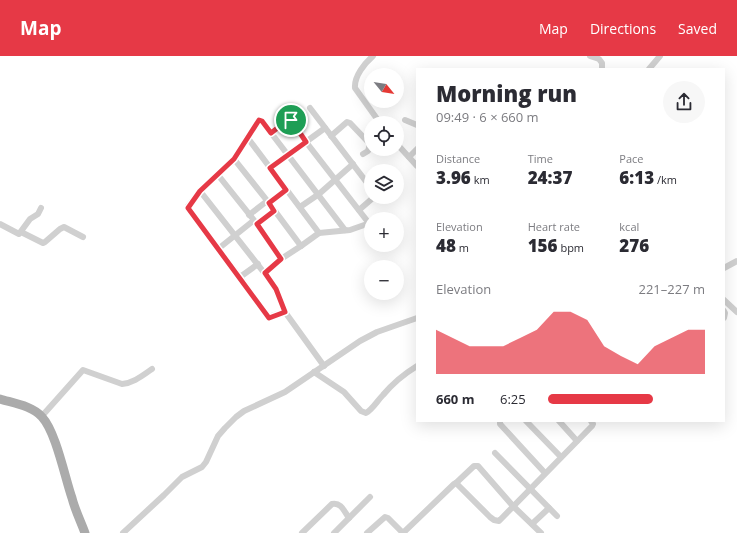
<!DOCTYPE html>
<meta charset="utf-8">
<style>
:root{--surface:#fff;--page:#f7f7f7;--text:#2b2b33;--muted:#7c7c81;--accent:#e63946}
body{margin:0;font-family:"Open Sans",sans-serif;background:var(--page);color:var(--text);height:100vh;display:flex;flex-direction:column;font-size:15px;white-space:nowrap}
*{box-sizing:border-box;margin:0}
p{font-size:13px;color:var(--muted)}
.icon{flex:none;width:22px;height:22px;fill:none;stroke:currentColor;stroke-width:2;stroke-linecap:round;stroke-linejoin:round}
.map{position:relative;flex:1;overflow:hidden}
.sheet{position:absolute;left:416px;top:12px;width:309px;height:354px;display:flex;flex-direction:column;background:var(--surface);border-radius:0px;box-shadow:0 4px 16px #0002}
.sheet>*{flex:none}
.needle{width:26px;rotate:120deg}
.fabs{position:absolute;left:364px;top:12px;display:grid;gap:8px}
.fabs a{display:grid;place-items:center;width:40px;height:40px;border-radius:50%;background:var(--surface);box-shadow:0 4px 16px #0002;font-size:20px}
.pin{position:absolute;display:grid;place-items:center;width:34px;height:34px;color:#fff;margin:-17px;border:2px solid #fff;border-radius:50%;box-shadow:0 1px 4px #0007}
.round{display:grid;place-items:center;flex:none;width:42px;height:42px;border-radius:21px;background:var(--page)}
.head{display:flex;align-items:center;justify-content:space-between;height:68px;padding:0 20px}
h1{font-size:22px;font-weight:800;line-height:30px}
.figures{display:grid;grid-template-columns:repeat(3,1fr);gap:6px;height:68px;padding:4px 20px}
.figures div{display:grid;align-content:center}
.figures b{font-size:17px;font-weight:800}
.figures small{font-size:11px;font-weight:400}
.figures p{font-size:11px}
.chart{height:112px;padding:8px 20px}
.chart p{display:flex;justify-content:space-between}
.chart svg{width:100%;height:72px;margin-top:4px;fill:var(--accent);opacity:.7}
ul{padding:0 20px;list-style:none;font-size:13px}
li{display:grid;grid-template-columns:64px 48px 1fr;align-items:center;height:30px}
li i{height:10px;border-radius:5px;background:var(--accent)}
header{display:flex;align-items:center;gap:24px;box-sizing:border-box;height:56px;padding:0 20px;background:var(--accent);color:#fff}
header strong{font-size:19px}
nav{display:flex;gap:22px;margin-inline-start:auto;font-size:14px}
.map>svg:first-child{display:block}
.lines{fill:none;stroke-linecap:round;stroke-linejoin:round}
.street{stroke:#d0d0d0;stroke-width:6}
.primary{stroke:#ababab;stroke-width:9}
.route-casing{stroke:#fff;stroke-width:8}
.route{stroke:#e63946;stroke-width:5}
</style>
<header>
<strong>Map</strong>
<nav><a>Map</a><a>Directions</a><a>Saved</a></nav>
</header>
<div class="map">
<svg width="737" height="477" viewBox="0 0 737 477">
<rect width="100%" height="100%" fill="#fff"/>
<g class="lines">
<g class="street">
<path d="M 373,0 C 365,7 354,20 355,32 L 380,67"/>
<path d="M 590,0 L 599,3 L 602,7 L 602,13"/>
<path d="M 649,13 L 660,0"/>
<path d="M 310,52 L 371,132"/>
<path d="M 405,64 L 417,69"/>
<path d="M 331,80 L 347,66 L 350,67 L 370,88 L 368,95 L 363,98"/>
<path d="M 247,81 L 319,177"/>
<path d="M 397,88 L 417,110"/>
<path d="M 409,101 L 417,93"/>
<path d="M 234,103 L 269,147 L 301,190"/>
<path d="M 270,112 L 325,72"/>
<path d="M 218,119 L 257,168 L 281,203"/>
<path d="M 200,135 L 273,228 L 285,256 L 324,310"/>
<path d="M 269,147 L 286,134"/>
<path d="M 300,151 L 319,138 L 353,108"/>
<path d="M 359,154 L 374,141"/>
<path d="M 249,159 L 267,145"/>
<path d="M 0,168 L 19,178 L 30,163 L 38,158 L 41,152"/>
<path d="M 257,168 L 274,155"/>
<path d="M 21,176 L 43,187 L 45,186 L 60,173 L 64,171 L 83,181"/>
<path d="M 218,193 L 253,165"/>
<path d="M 724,212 L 737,205"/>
<path d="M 265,217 L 281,203 L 301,190 L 319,177 L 350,174 L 367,168 L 368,166 L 306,86 L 291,64 L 286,64 L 271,77"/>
<path d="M 240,221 L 258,208"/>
<path d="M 724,244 L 737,256"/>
<path d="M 724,255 L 725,257 L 724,262"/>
<path d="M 285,256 L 268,261 L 240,221 L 188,153 L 188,150 L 200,135 L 234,103 L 259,64 L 262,65 L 345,174"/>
<path d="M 314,316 L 344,336 L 361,355 L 366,357 C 373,353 377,345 383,339 C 393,327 404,318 417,310"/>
<path d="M 42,360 L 83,314 L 122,328 C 134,327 143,319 152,313"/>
<path d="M 500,365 L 500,368 L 545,417"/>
<path d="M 526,365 L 561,401"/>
<path d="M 559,365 L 577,385"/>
<path d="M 495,397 L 557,460"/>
<path d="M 456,427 L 474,410 L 478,410 L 513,450 L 541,477"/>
<path d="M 532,468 L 549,452"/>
<path d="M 123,477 L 164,439 L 182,421 L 202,411 L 206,406 L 218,380 L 225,372 L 236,361 L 244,355 L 285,336 L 360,285 L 377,276 L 417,262"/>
<path d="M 302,477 L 332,448 C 341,446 344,455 349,462"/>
<path d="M 334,477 L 370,441"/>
<path d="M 367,477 L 385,461 L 388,462 L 403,477"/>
<path d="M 403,477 L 454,428 L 456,427 L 490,461 L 494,464 L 499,465 L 592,370 L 593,368 L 591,365"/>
</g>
<path class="primary" d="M 0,343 C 13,347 33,350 42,361 C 56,376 65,422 72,442 C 75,454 81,466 85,477"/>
</g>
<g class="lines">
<g class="route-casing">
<path id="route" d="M 289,63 L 294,68 L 306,86 L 270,112 L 286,134 L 269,147 L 274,155 L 257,168 L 281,203 L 265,217 L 276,233 L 285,256 L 269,262 L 188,152 L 200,135 L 234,103 L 259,64 L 262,65 L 271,77 Z"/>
</g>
<use href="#route" class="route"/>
</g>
</svg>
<div class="fabs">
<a><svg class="needle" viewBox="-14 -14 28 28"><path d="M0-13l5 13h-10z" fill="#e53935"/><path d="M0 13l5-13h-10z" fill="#7c7c81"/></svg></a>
<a><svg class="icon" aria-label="locate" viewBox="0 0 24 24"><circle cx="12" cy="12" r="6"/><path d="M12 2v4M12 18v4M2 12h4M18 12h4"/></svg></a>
<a><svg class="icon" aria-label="layers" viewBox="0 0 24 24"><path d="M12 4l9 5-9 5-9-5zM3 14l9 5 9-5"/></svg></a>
<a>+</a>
<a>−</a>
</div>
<div class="pin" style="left:291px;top:64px;background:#1e9e55"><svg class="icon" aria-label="arrive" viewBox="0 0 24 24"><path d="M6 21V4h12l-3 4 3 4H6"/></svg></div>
<section class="sheet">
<div class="head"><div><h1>Morning run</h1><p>09:49 · 6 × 660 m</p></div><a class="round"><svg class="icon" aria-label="share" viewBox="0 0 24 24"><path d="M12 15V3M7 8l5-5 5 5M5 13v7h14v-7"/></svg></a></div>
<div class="figures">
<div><p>Distance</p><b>3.96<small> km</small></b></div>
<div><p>Time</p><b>24:37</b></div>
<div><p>Pace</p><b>6:13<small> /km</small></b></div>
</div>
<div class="figures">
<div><p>Elevation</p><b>48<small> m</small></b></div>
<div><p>Heart rate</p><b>156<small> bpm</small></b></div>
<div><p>kcal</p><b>276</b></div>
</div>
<div class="chart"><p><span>Elevation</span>221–227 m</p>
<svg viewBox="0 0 160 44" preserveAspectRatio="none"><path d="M0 44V17L10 22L20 27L30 27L40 27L50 22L60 17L70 6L80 6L90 11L100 27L110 33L120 38L130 27L140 22L150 17L160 17V44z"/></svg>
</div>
<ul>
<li><b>660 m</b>6:25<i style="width:67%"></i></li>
</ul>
</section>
</div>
